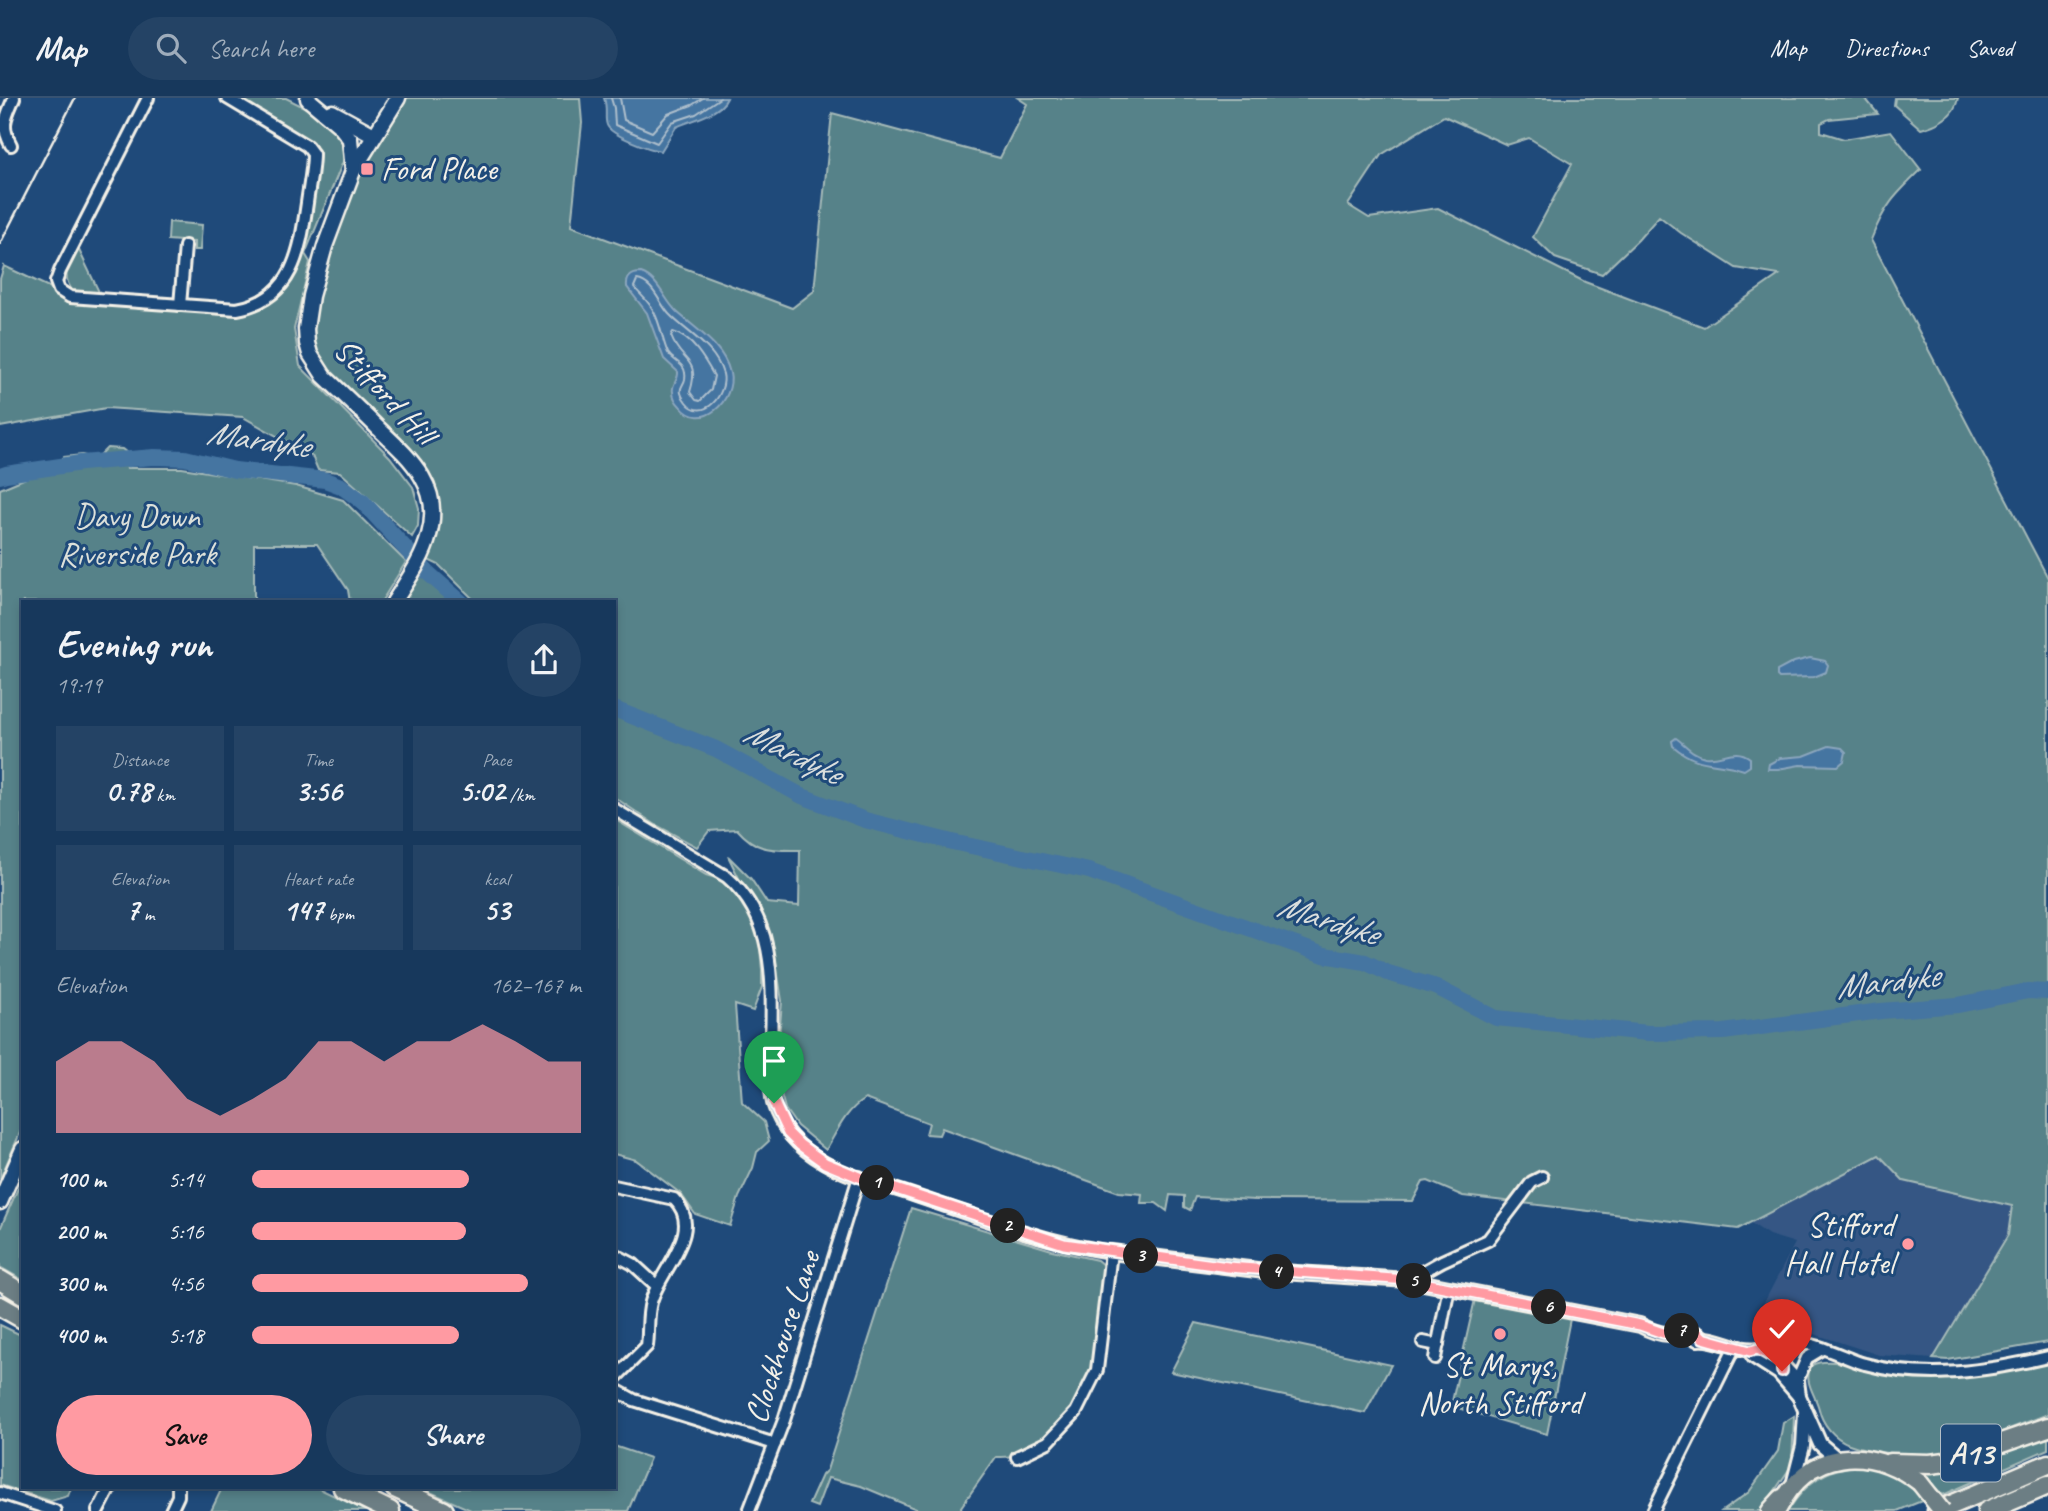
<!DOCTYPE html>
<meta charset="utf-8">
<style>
:root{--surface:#17385c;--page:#244365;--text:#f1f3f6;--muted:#9eacbb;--line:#365272;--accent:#ff9aa2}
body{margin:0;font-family:Caveat,sans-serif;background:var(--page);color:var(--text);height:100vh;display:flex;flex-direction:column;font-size:26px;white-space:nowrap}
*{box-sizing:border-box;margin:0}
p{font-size:23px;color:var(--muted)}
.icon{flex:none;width:38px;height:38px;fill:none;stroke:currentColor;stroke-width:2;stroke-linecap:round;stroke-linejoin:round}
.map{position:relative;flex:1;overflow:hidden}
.drawer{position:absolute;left:21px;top:502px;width:595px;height:889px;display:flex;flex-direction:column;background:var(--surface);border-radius:0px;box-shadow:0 4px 10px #0003,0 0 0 2px var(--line)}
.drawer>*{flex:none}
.pin{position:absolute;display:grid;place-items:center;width:60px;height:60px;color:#fff;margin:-72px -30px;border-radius:50% 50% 50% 0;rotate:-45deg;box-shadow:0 0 7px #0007}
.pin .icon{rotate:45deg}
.km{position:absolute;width:35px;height:35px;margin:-18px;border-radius:50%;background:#222;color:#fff;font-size:19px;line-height:35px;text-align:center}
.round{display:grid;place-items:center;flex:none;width:74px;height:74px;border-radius:37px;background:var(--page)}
.overview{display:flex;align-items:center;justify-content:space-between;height:119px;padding:0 35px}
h1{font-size:38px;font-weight:700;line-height:52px}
.figures{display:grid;grid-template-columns:repeat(3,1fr);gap:10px;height:119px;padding:7px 35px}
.figures div{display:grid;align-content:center;border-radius:0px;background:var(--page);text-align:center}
.figures b{font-size:30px;font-weight:700}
.figures small{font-size:19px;font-weight:400}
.figures p{font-size:19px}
.chart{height:196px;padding:14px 35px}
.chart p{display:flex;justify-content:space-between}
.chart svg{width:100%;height:126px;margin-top:7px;fill:var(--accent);opacity:.7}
.button{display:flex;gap:14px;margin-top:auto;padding:14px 35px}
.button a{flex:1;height:80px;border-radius:42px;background:var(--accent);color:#111;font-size:28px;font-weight:700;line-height:80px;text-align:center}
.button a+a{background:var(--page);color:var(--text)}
ul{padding:0 35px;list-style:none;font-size:23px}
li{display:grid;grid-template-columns:112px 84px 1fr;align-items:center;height:52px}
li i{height:18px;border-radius:9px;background:var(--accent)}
header{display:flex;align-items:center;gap:42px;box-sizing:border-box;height:98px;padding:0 35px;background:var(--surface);border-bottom:2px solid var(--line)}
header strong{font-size:33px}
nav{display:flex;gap:38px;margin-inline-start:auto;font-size:24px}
.search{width:490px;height:63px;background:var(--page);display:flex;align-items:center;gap:18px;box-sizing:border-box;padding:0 24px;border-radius:38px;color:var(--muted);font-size:26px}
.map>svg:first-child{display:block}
.built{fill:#355784}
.green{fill:#578289;stroke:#a6bab8;stroke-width:2;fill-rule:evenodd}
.water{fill:#4574a1;stroke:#8ba6bd;stroke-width:2}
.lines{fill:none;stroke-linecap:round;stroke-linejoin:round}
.shore{stroke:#aebfcc;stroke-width:2}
.river{stroke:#4574a1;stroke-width:16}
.minor-casing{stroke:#f4f1e8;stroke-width:16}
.tertiary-casing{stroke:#f4f1e8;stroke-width:18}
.secondary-casing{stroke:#f4f1e8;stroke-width:19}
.primary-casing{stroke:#f4f1e8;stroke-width:21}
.trunk-casing{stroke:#f4f1e8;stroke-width:23}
.minor{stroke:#1f4a7a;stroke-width:10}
.tertiary{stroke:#1f4a7a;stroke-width:12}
.secondary{stroke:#1f4a7a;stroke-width:14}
.primary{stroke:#6c7e84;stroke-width:16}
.trunk{stroke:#6c7e84;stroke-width:18}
.rail{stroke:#f4f1e8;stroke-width:2.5}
.primary-bridge-casing{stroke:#f4f1e8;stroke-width:21;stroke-linecap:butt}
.primary-bridge{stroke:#6c7e84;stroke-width:16}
.route-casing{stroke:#fff;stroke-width:14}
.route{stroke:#ff9aa2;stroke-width:9}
.poi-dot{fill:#ff9aa2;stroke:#1f4a7a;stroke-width:2.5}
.labels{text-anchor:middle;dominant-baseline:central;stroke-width:6;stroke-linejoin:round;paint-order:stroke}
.shield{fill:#1f4a7a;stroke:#b4bfc7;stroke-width:2}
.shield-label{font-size:32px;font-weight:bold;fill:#f4f1e8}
.poi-label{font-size:33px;fill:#f4f1e8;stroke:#1f4a7a;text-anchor:start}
.street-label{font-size:33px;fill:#f4f1e8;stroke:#1f4a7a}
.park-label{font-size:33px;fill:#dce0da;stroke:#1f4a7a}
.water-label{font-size:35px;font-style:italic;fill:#dadedd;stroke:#1f4a7a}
</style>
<header>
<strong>Map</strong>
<div class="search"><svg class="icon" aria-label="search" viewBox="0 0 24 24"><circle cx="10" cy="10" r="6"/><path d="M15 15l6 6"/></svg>Search here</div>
<nav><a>Map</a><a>Directions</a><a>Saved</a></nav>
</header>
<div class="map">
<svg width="2048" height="1413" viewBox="0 0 2048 1413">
<rect width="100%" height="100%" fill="#1f4a7a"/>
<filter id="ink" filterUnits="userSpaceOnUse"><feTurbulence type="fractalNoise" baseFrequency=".0143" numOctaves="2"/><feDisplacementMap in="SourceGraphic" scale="14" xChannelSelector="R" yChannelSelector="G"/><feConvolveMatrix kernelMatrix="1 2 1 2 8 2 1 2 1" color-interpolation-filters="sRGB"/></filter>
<g filter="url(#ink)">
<path class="built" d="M 1879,1057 L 1904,1083 L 2012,1108 L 2008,1137 L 1933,1261 L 1879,1257 L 1793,1229 L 1756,1220 L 1795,1145 L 1769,1137 L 1751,1125 Z"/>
<g class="green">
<path d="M 232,0 L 286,0 L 320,17 L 340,36 L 345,59 L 305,156 L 310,164 L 294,231 L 300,268 L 390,359 L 413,389 L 419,410 L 418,428 L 412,439 L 340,374 L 318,372 L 312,358 L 243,319 L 106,310 L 0,329 L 0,181 L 4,168 L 70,199 L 244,213 L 262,208 L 279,195 L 306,136 L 316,47 Z"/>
<path d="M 406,0 L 580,0 L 582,25 L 571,128 L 792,210 L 814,193 L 832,15 L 1000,60 L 1027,6 L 1018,0 L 1865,0 L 1878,16 L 1829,21 L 1821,25 L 1821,34 L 1844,41 L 1891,33 L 1921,72 C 1895,97 1884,108 1871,142 L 2048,480 L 2048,1244 L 1948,1262 L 1933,1261 L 2008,1137 L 2012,1108 L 1904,1083 L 1879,1057 L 1738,1131 L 1463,1098 L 1428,1083 L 1423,1084 L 1413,1103 L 1255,1102 L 1195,1099 L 1190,1112 L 1184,1109 L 1184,1098 L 1170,1097 L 1167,1113 L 1156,1105 L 1141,1105 L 1142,1096 L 1119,1094 L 942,1030 L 939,1037 L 926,1036 L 929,1025 L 865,1001 C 846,1012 837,1033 826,1052 L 797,1028 L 785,1011 L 776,977 L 782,903 L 774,851 L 728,758 L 751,781 L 767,805 L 799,808 L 800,752 C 772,752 757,754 737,731 L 709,733 L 697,749 L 656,727 L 614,699 L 614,504 L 476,504 L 439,467 L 426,461 C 469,377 401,344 348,293 C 339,285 320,267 316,257 C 303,221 341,113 358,77 C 370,50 390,25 406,0 ZM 1444,18 L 1507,47 L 1529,40 L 1572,66 L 1533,139 L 1555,160 L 1602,176 L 1638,142 L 1659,118 L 1681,135 L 1736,170 L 1779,177 L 1704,229 L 1585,184 L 1438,110 L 1369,120 L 1348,107 L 1381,57 Z"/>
<path d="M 1895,0 L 1958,0 C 1955,18 1937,27 1921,31 L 1894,7 Z"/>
<path d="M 169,124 L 202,127 L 200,152 L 194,152 L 194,144 L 168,142 Z"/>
<path d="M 77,148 L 100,196 L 73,193 C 60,177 69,165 77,148 Z"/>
<path d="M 107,350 L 122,351 L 131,358 L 127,370 L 182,370 L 296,388 L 343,402 L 406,464 L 381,504 L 350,504 L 348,492 L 317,446 L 254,446 L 254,504 L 23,504 L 23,1028 L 0,1081 L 0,391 L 26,380 L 50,375 L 64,359 L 82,357 L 90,359 L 89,368 Z"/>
<path d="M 424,473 L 459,504 L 401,504 Z"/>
<path d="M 614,721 L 706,777 L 726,783 L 744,802 L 758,829 L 762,872 L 762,889 L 753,913 L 735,907 L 742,1004 L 764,1024 L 769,1043 L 757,1054 L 753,1070 L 739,1099 L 730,1128 L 695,1116 L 681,1096 L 636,1062 L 614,1056 Z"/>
<path d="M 23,1079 L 23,1182 L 0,1169 L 0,1131 Z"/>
<path d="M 911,1110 L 1052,1152 L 1097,1162 L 1103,1167 L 1104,1179 C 1100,1211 1100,1255 1088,1285 C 1077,1312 1041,1353 1012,1358 C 1007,1359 1001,1359 996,1359 L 961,1409 L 962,1413 L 921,1413 L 861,1388 L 828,1380 L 817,1409 L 809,1406 L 822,1377 L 827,1372 Z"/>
<path d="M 1475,1201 L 1503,1205 L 1570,1221 L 1547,1336 L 1451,1308 Z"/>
<path d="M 1196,1225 L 1391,1267 L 1365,1315 L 1171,1274 Z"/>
<path d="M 0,1227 L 23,1238 L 23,1390 L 71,1390 L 68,1398 L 51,1403 L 0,1387 Z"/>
<path d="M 2048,1261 L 2048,1316 C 2025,1325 2001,1334 1978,1343 C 1967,1348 1955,1354 1943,1357 C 1922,1362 1870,1354 1849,1346 C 1834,1340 1822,1326 1819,1311 C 1815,1295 1802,1283 1812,1267 C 1834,1256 1875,1276 1900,1279 C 1951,1285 1999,1272 2048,1261 Z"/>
<path d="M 1794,1318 L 1792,1367 L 1761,1413 L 1722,1413 L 1749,1394 L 1778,1353 L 1783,1325 Z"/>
<path d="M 2048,1332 L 2048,1351 L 1943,1397 L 1916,1371 Z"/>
<path d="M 614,1348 L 650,1360 L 628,1413 L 473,1413 L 421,1390 L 614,1390 Z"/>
<path d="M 1860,1368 C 1888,1372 1905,1381 1924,1402 L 1897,1413 L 1788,1413 C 1806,1384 1825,1370 1860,1368 Z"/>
<path d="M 222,1390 L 318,1390 L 366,1413 L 211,1413 Z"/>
</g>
<g class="water">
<path d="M 604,0 L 727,0 C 720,16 692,22 676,29 L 661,53 C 651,52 610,37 607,27 C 604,19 608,12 604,0 Z"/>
<path d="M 641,175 C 659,181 664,202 677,214 C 696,231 724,248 730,275 C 736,301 702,336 680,308 C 677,305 673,299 673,294 C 671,286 679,282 678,274 L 664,261 L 647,215 L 627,189 C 626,180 631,175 641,175 Z"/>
<path d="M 1810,560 L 1825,563 L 1828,567 L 1826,574 L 1814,579 L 1779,580 L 1777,578 L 1777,573 L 1794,564 Z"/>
<path d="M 1676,640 C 1686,647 1692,656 1705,659 C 1722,662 1734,648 1750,660 L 1750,668 L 1744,672 C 1716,662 1700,671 1673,648 L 1672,643 Z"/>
<path d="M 1829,648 L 1842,650 L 1846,654 L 1844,663 L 1838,668 L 1800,667 L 1778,671 L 1768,671 L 1769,666 L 1780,660 L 1804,658 Z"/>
</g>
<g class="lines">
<g class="shore">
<path d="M 611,0 L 614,10 L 615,27 L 657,45 L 672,24 L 696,16 L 720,0"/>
<path d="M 620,0 L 624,22 L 652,34 L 668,16 L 692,7 L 703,0"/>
<path d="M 637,182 C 653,184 659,205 669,216 C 687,235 715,248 723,276 C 728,295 703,326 686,304 C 673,287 688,289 685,275 C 684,265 673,263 668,255 C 662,242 661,227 654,214 C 650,204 640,197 634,189 Z"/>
<path d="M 673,234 C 692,239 705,262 714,278 L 711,292 L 700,303 L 696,302 L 690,294 C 701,259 681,266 671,238 Z"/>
</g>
<g class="river">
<path d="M 0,378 L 6,376 L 81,365 L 154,359 L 185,360 L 235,372 L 325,382 L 341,388 L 363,404 L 428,475 L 461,504"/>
<path d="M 614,611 L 716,651 L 802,698 L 865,722 L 952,744 L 1089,773 L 1324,857 L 1365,864 L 1388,875 L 1436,889 L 1496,920 L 1648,935 L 1723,934 L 1881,913 L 1958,907 L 2028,893 L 2048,894"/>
</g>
<g class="minor-casing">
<g id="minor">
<path d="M 148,0 L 60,173 L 56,184 L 59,192 L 70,199 L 237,211 C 293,201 300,154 307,105 C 309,89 313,72 313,56 L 307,48 L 227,0"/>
<path d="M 11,47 C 0,27 6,19 14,0"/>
<path d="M 180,207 L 185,148"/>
<path d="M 614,711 L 727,779 C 778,823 772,890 771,952 C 771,969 769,988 773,1005 C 781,1031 800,1051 823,1064 C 850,1080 883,1087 913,1097 C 978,1119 1043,1144 1111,1154 L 1097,1272 L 1076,1314 L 1048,1344 L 1017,1359"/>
<path d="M 614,1088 L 674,1101 C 706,1133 659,1172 651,1204 C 647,1219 649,1233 647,1248 L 614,1281"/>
<path d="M 614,1156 L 633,1166 L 657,1188"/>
<path d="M 1408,1182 L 1442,1163 L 1488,1142 L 1532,1084 L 1542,1079"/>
<path d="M 1423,1244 L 1438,1247"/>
<path d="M 1435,1260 L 1449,1189"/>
<path d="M 1782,1272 C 1782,1260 1790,1248 1804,1246 C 1814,1244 1851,1263 1865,1266 C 1926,1283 1988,1273 2048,1259"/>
<path d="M 1797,1283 L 1807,1260 L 1822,1251"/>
<path d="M 614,1291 L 634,1302 L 775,1346"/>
<path d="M 0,1395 L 55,1413"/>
<path d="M 98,1413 L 110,1390"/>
<path d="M 171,1413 L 178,1398 L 178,1390"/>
<path d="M 749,1413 L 784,1322 L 859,1079"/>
<path d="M 1653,1413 L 1735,1248"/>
</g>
</g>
<g class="tertiary-casing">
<g id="tertiary">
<path d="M 1111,1154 L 1265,1173 L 1408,1182 L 1640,1227 C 1649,1232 1658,1236 1669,1236 C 1682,1236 1692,1230 1703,1240"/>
<path d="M 1697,1241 C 1717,1238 1738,1255 1758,1251 L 1777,1262 L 1797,1283 L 1799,1298 L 1820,1346 L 1834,1358 L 1841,1361"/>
<path d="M 1750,1253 L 1754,1259 L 1779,1275 L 1799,1298"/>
<path d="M 1793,1387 L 1803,1348 L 1805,1315"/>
</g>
</g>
<g class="secondary-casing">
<g id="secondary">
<path d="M 308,1 L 340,28 L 350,41 L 353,73"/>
<path d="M 332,14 L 374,37"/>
<path d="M 394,504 C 407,483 423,461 429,437 C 443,389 410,360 379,331 C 361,313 342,295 324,278 L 310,256 L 307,245 L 306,231 L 311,198 L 325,148 L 353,73 L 398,0"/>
<path d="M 0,1104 L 23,1051"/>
</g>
</g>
<g class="primary-casing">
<path id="primary" d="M 1778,1411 C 1809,1350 1869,1346 1920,1385"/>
</g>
<g class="trunk-casing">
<g id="trunk">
<path d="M 0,1182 L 23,1196"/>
<path d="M 0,1208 L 23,1221"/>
<path d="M 1890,1365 L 1930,1366 L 1946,1364 L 2048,1329"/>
<path d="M 343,1390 L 390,1413"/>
<path d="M 395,1390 L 444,1413"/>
<path d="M 1771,1413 L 1782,1401"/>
<path d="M 1937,1413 L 2048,1366"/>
<path d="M 1987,1413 L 2048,1387"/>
</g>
</g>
<use href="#minor" class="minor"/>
<use href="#tertiary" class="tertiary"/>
<use href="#secondary" class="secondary"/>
<use href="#primary" class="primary"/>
<use href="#trunk" class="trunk"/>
<path class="rail" d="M 0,146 L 75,0"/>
<g class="primary-bridge-casing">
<path id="primary-bridge" d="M 1920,1385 L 1942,1413"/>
</g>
<use href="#primary-bridge" class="primary-bridge"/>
</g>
</g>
<g class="lines" filter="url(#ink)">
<g class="route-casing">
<path id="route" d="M 774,1005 L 788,1035 L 800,1047 L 825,1065 L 859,1079 L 1064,1146 L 1228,1169 L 1408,1182 L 1640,1227 L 1663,1235 L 1685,1233 L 1698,1235 L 1703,1240 L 1750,1253 L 1758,1251 L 1782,1265 L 1782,1273"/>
</g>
<use href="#route" class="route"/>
</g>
<g class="poi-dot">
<rect x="360" y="64" width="14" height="14" rx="3.5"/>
<circle cx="1908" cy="1146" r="7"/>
<circle cx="1500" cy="1236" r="7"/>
</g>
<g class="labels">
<rect class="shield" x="1941" y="1326.5" width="60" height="57" rx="5"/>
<g class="shield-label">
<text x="1971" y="1355">A13</text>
</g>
<g class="poi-label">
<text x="381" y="71">Ford Place</text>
<text x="1894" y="1127" text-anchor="end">Stifford<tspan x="1894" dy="38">Hall Hotel</tspan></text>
<text x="1500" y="1267" text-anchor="middle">St Marys,<tspan x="1500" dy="38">North Stifford</tspan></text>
</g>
<g class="street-label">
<text transform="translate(385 293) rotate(47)">Stifford Hill</text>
<text transform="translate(782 1239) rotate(-72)">Clockhouse Lane</text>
</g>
<g class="park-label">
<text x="137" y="418">Davy Down<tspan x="137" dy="38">Riverside Park</tspan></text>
</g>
<g class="water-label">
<text transform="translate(258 341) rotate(8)">Mardyke</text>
<text transform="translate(793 654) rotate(26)">Mardyke</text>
<text transform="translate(1328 821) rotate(17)">Mardyke</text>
<text transform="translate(1887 883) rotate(-7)">Mardyke</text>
</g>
</g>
</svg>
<div class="pin" style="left:774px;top:1005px;background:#1e9e55"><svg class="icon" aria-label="arrive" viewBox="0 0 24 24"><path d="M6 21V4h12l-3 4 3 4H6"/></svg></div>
<div class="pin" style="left:1782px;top:1273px;background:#d93025"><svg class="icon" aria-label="check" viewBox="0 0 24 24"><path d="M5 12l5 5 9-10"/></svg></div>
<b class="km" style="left:877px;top:1085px">1</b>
<b class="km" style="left:1008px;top:1128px">2</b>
<b class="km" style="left:1141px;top:1158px">3</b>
<b class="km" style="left:1277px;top:1174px">4</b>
<b class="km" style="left:1414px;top:1183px">5</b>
<b class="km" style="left:1549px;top:1209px">6</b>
<b class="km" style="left:1682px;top:1233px">7</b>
<section class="drawer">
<div class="overview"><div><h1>Evening run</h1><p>19:19</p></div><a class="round"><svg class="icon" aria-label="share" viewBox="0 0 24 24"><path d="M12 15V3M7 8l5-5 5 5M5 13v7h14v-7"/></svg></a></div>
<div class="figures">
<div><p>Distance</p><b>0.78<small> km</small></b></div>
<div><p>Time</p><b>3:56</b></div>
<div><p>Pace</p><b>5:02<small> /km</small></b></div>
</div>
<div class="figures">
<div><p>Elevation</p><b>7<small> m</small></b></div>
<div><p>Heart rate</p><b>147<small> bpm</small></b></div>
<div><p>kcal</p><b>53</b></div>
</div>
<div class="chart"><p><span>Elevation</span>162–167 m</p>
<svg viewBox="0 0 160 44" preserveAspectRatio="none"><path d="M0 44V19L10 12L20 12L30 19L40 32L50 38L60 32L70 25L80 12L90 12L100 19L110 12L120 12L130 6L140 12L150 19L160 19V44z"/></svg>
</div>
<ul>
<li><b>100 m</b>5:14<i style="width:66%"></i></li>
<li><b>200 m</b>5:16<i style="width:65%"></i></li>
<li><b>300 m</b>4:56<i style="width:84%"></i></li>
<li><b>400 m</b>5:18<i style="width:63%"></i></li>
</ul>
<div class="button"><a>Save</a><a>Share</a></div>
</section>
</div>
